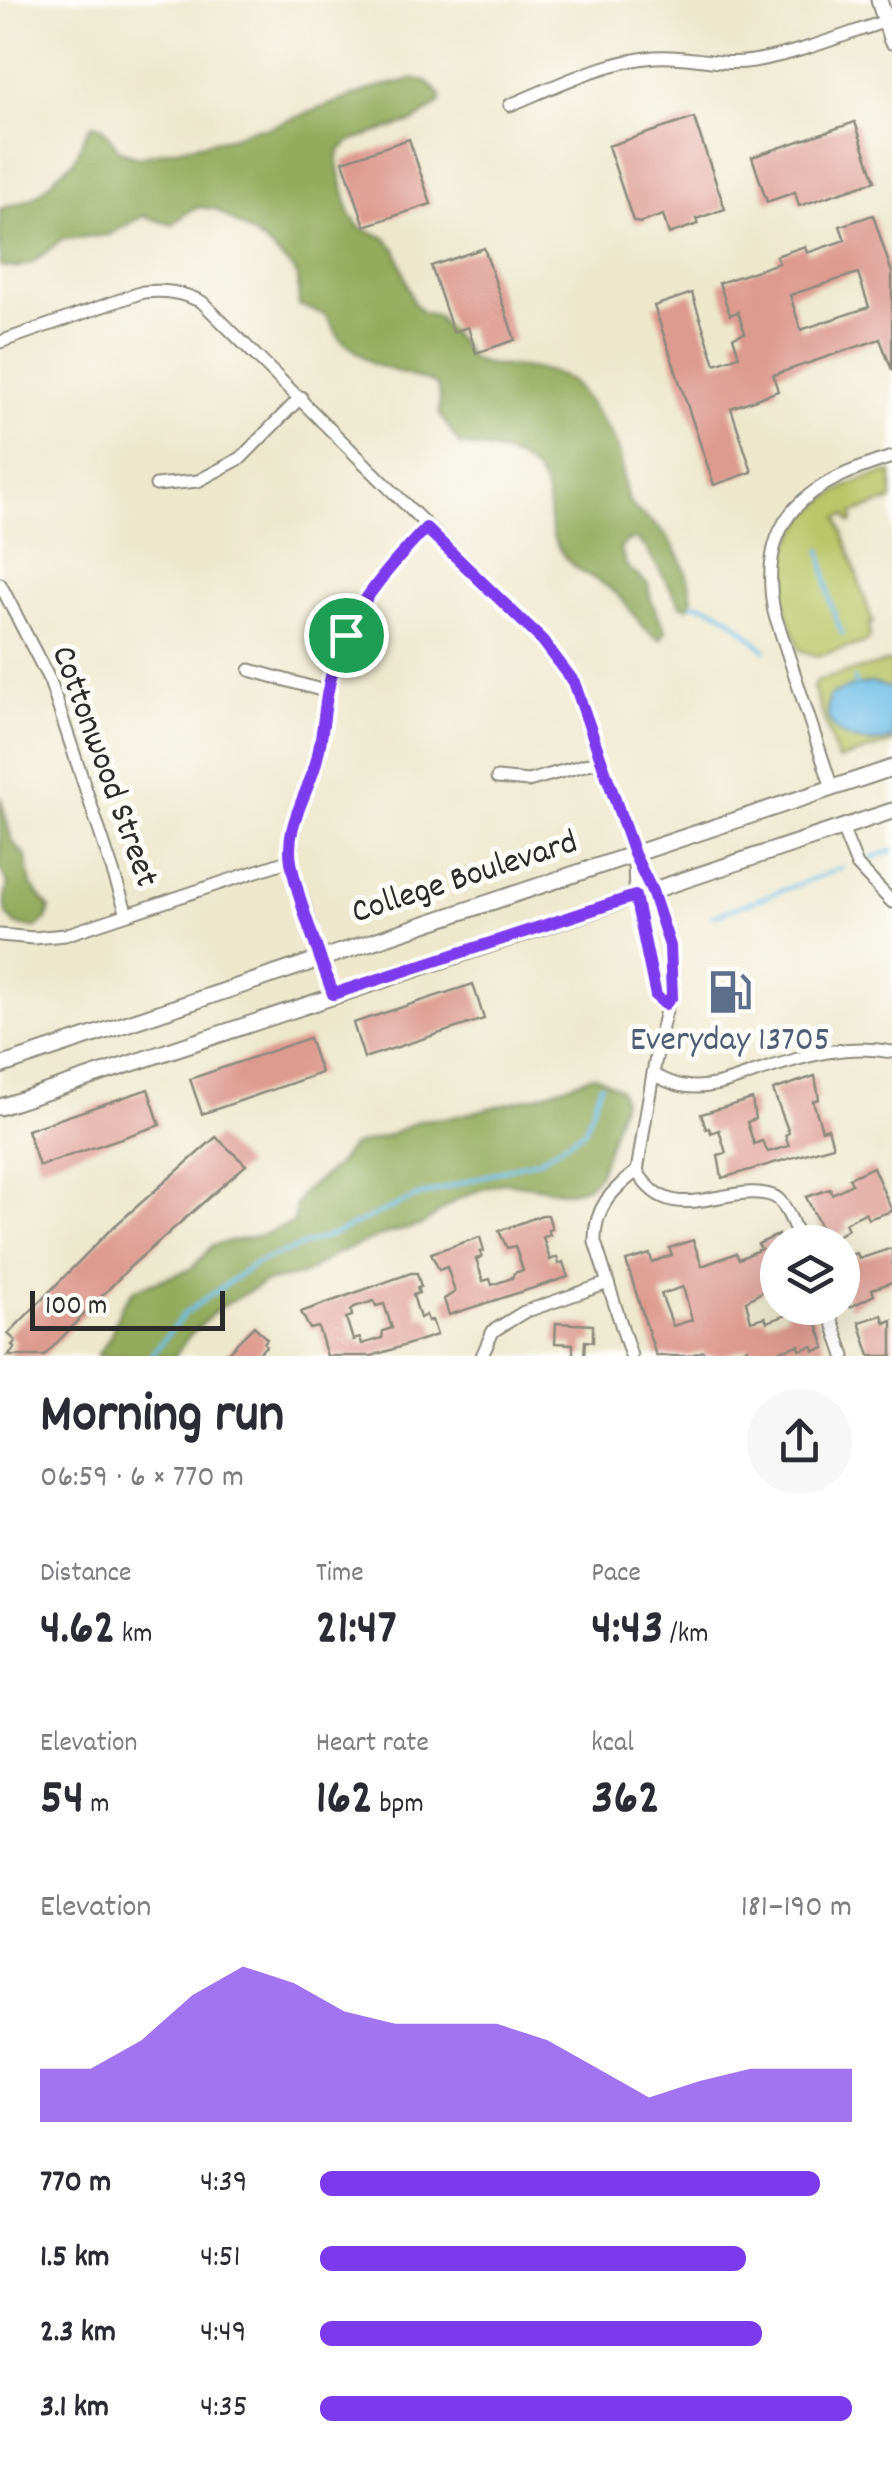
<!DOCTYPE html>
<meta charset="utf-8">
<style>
:root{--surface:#fff;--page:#f7f7f7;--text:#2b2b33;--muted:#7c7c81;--accent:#7c3aed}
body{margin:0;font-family:Dekko,sans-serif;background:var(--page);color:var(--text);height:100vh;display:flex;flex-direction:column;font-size:38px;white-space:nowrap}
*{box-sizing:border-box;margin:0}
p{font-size:32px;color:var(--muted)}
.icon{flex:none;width:55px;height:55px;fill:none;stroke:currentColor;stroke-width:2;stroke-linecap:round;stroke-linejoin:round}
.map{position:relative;height:1356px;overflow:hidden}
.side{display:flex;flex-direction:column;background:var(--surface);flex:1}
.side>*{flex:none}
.buttons{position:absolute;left:760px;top:1225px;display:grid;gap:20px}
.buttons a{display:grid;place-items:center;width:100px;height:100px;border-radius:50%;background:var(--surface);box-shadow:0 10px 40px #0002;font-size:50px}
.scale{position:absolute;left:30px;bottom:25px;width:195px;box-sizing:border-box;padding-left:10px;border:5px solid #2b2b2b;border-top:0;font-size:28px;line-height:35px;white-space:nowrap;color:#2b2b2b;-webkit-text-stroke:8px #fdfcf7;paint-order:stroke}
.pin{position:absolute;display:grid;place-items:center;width:85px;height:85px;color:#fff;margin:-42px;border:5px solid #fff;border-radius:50%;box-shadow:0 2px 10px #0007}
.round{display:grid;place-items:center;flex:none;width:105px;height:105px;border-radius:52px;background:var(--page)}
.head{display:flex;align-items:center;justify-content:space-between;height:170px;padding:0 40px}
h1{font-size:55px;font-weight:800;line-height:75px}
.stats{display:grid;grid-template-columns:repeat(3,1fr);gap:15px;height:170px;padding:10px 40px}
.stats div{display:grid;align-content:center}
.stats b{font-size:50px;font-weight:800}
.stats small{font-size:28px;font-weight:400}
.stats p{font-size:28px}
.chart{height:280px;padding:20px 40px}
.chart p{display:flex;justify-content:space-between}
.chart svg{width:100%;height:180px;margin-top:10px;fill:var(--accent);opacity:.7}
ul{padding:0 40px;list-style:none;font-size:32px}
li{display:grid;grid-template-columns:160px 120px 1fr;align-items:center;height:75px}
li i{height:25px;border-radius:12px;background:var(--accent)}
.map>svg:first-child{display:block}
.green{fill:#bac668;stroke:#72784a;stroke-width:2.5}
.forest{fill:#93ab5c;stroke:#5f6b44;stroke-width:2.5}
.water{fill:#6dbde8;stroke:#4c748a;stroke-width:2.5}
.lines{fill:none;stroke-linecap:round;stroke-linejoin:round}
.stream{stroke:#6dbde8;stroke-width:4}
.building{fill:#dd9a8f;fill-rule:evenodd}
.minor-casing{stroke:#8c8a7c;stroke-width:15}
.secondary-casing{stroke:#8c8a7c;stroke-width:19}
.minor{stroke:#fff;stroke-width:11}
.secondary{stroke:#fff;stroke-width:15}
.route-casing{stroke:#fff;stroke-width:20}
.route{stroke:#7c3aed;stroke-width:12}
.labels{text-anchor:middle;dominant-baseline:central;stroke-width:10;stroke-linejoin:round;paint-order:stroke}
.street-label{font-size:35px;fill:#2b2b2b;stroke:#fdfcf7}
.service-label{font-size:35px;fill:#4e5e75;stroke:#fdfcf7}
</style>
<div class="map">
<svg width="892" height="1356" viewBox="0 0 892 1356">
<rect width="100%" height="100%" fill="#fdfcf7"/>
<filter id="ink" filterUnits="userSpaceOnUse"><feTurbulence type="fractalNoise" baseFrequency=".01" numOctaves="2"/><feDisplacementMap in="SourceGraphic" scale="20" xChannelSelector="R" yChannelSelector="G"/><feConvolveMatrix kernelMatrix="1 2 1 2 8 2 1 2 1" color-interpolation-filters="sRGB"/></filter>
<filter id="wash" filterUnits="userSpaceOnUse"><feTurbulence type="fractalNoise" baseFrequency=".0048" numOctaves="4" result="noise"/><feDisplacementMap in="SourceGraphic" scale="40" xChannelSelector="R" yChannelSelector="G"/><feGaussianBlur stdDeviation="2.25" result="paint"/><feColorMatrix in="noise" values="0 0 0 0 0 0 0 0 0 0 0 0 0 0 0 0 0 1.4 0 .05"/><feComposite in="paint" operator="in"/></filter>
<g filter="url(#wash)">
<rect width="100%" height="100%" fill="#ede8cc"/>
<g class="green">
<path d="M 892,472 L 892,500 L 853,513 L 853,522 L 850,523 L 846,515 L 838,518 L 873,623 L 869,624 L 870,638 L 864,643 L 817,656 L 800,650 C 793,631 785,612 783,591 C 778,524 832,483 892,472 Z"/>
<path d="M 892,661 L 892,743 L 838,760 L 813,687 L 818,680 Z"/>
</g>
<g class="forest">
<path d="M 414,79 L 426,81 L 441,95 L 441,102 L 415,121 L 352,140 L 340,150 L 337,161 L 350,215 L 360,228 L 384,237 L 396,249 L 413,302 L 422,312 L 438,316 C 447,334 462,339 469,358 C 500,373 541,360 571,382 C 580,388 610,433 616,444 C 624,460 621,480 627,497 C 631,508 644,516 653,523 C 676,542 691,574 692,604 L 686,607 L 680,604 L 646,548 L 636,539 L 627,541 L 620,549 L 627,567 L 648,584 L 651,601 L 666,631 L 660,639 C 637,628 632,605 612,590 C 590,573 568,571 555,541 C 548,527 551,510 547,495 C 536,453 496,451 460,445 L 439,413 L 440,397 L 436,384 L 373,364 L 340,339 L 326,315 L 299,305 L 298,276 L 292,268 L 264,242 L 215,209 L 199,207 L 186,213 L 173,225 L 143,216 L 109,235 L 62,239 L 34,262 L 15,268 L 0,266 L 0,209 C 28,200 36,201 55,177 C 60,170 69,167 74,160 C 82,148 82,134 93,124 L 101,126 L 120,151 L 138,157 L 233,137 L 251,129 L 268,128 L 374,88 Z"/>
<path d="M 0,796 L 12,841 L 26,857 L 31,885 L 50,909 L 46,920 L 35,928 L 17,925 L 7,915 L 5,898 L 8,885 L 0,868 Z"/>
<path d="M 594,1075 L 620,1089 L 623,1100 L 598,1176 L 587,1186 L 569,1192 L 505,1182 L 477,1191 L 456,1200 L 422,1225 L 386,1234 L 337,1253 L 304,1274 L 265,1282 L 218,1309 L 188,1337 L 175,1356 L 97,1356 L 110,1337 L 121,1306 L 135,1289 L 191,1269 L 213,1245 L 262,1235 L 294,1223 L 296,1205 L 303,1192 L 337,1165 L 351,1146 L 389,1135 L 421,1120 L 453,1117 L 538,1096 Z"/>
</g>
<path class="water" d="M 872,683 L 892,689 L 892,739 C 862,749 816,735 830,696 L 850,687 Z"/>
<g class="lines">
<g class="stream">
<path d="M 821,549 L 831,605 L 842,634"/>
<path d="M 692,604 C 722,603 743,631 765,650"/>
<path d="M 854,679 L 856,685"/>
<path d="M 871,858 L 892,851"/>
<path d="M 713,916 L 842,868"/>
<path d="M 151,1356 L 184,1314 L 256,1263 L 339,1232 L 416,1197 L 540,1159 L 585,1130 L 601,1084"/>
</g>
</g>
<g id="blocks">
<g class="building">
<path d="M 694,118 L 725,209 L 696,219 L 698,224 L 669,234 L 663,215 L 639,223 L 633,221 L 608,146 Z"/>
<path d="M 855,122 L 875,181 L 799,206 L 795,192 L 767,202 L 752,157 Z"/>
<path d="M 409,139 L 431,204 L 365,226 L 343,161 Z"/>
<path d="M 873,215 L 892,273 L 892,370 L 880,339 L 773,375 L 778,391 L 731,408 L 752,472 L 714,485 L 654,306 L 692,293 L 715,364 L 739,356 L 733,337 L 745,333 L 738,312 L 730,315 L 719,283 L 779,263 L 776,256 L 805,246 L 807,253 L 845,240 L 840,226 ZM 858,273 L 869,307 L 801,330 L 790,295 Z"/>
<path d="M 484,248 L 515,340 L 476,353 L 468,327 L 453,332 L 431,266 Z"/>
<path d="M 473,984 L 484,1019 L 364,1058 L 353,1023 Z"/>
<path d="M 309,1038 L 321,1073 L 202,1114 L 190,1079 Z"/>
<path d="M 815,1076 L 819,1099 L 813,1101 L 822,1130 L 828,1128 L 833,1146 L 722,1178 L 718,1155 L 726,1153 L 719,1130 L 711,1133 L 709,1128 L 706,1129 L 701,1114 L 752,1099 L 755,1119 L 747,1122 L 754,1144 L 762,1141 L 768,1152 L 789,1146 L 785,1135 L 789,1133 L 773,1090 Z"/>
<path d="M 148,1089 L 160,1125 L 39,1166 L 27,1130 Z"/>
<path d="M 216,1137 L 246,1165 L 131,1266 L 44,1356 L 8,1356 L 15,1348 L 12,1345 L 16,1341 L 8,1334 L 109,1231 Z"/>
<path d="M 873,1167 L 892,1211 L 868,1219 L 865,1213 L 845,1223 L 848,1229 L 828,1242 L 806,1197 L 830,1189 L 832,1194 L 852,1184 L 849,1178 Z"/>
<path d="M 542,1215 L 548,1215 L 552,1229 L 548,1230 L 550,1235 L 543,1237 L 550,1260 L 557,1257 L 559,1264 L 563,1262 L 568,1277 L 449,1315 L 444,1299 L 455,1292 L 447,1267 L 439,1270 L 431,1253 L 480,1237 L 484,1251 L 480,1252 L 482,1257 L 476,1259 L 483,1281 L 490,1279 L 492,1285 L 512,1278 L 514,1273 L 523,1270 L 515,1246 L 507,1248 L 499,1231 Z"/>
<path d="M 778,1235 L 778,1283 L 746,1301 L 751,1321 L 765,1317 L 767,1322 L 787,1315 L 786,1310 L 792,1308 L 812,1308 L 825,1348 L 814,1351 L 813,1346 L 800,1350 L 799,1345 L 776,1352 L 778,1356 L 750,1356 L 747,1348 L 721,1356 L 705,1356 L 703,1351 L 688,1356 L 656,1356 L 626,1261 L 650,1254 L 652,1262 L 672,1255 L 669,1248 L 693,1240 L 702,1266 L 736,1253 L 739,1259 L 761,1249 L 758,1244 ZM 683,1287 L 692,1320 L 673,1326 L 661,1294 Z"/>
<path d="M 892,1248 L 892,1282 L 872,1289 L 874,1295 L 850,1307 L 842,1283 L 842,1257 L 857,1253 L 859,1259 Z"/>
<path d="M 411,1273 L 417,1273 L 421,1287 L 417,1288 L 419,1293 L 413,1295 L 420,1318 L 426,1315 L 428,1321 L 432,1320 L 437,1335 L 372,1356 L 327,1356 L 318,1327 L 310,1329 L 301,1312 ZM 374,1301 L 376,1306 L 384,1304 L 392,1328 L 383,1331 L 382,1338 L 362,1344 L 360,1338 L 353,1340 L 346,1318 L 352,1316 L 351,1311 L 354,1307 Z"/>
<path d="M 882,1315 L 885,1323 L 892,1320 L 892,1356 L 870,1356 L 859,1322 Z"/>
<path d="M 556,1323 L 593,1325 L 593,1342 L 585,1341 L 584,1356 L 573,1356 L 573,1344 L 555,1343 Z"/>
<path d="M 254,1326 L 267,1339 L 264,1343 L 266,1346 L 256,1356 L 224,1356 Z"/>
</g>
</g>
</g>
<g filter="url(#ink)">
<use href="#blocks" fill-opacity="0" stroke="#8c8a7c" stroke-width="2.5"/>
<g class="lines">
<g class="minor-casing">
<g id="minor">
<path d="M 510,105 C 556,86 603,62 654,57 C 687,54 720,67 753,61 C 801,53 846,34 892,19"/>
<path d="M 0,342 L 143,292 C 166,290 181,292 202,302 L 543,641 L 574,682 L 634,854 L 653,891 L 670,946 L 672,996 C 661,1008 642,1144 637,1171"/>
<path d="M 156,485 L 198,481 L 241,458 L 301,397"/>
<path d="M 0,584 L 50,681 L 127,914"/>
<path d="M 250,670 L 328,692"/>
<path d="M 497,778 L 528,781 L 602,760"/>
<path d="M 832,788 L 774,612 C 756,515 810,482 892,457"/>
<path d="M 842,828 L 857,865 L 892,902"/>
<path d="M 634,859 L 635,896 L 656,996 L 665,1004"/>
<path d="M 290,860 L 333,995"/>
<path d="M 0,935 L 34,938 L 65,935 L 290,860 C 293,814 307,798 318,757 C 324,734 323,712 328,689 C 343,621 379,576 426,528"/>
<path d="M 654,1075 C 663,1079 674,1085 684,1086 C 708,1090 731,1081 753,1073 C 800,1058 842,1042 892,1052"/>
<path d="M 637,1171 C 671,1232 728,1180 773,1196 C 786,1200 795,1231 801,1242"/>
<path d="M 828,1308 L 844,1356"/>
<path d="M 482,1356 L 493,1331 L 524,1312 L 608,1283"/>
<path d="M 631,1356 L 595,1242 C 594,1208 611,1191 637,1171"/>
</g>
</g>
<g class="secondary-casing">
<g id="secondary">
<path d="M 879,0 L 892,41"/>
<path d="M 0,1066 L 892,768"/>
<path d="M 0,1107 L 892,811"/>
</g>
</g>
<use href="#minor" class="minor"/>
<use href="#secondary" class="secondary"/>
</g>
</g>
<g class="lines" filter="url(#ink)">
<g class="route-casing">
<path id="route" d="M 426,528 L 543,641 L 574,682 L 634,854 L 652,891 L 670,946 L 672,996 L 665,1004 L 656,996 L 635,896 L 333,994 C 319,953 299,905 291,862 C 285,827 306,797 315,766 C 323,740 323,716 328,690 C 342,620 379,577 426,528 Z"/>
</g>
<use href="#route" class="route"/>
</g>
<defs>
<g id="fuel-bare" transform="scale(3.45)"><path d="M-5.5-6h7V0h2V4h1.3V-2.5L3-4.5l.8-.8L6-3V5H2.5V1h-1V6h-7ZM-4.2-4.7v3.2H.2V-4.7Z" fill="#5c6f8a" stroke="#fdfcf7" stroke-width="2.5" paint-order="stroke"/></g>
</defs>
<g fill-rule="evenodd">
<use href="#fuel-bare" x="730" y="992"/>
</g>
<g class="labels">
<g class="street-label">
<text transform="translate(103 767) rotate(70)">Cottonwood Street</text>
<text transform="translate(465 879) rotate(-18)">College Boulevard</text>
</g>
<g class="service-label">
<text x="730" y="1042">Everyday 13705</text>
</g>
</g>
</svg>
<div class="buttons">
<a><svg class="icon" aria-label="layers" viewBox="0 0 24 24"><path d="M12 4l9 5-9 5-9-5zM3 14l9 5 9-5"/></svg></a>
</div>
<div class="scale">100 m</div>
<div class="pin" style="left:346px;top:635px;background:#1e9e55"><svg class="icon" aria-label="arrive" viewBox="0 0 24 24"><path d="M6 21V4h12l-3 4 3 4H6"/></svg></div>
</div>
<section class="side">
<div class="head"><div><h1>Morning run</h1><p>06:59 · 6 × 770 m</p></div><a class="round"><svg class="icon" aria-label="share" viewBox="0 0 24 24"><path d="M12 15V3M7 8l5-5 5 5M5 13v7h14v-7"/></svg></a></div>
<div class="stats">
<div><p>Distance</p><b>4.62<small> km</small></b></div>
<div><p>Time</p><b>21:47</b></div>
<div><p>Pace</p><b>4:43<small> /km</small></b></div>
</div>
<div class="stats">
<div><p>Elevation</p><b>54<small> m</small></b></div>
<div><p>Heart rate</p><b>162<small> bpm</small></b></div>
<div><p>kcal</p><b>362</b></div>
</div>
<div class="chart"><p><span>Elevation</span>181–190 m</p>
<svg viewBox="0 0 160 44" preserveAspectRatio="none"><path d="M0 44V31L10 31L20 24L30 13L40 6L50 10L60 17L70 20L80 20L90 20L100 24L110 31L120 38L130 34L140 31L150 31L160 31V44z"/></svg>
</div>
<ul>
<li><b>770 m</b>4:39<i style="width:94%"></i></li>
<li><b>1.5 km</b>4:51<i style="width:80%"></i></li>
<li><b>2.3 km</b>4:49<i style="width:83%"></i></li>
<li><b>3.1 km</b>4:35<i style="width:100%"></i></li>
</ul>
</section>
